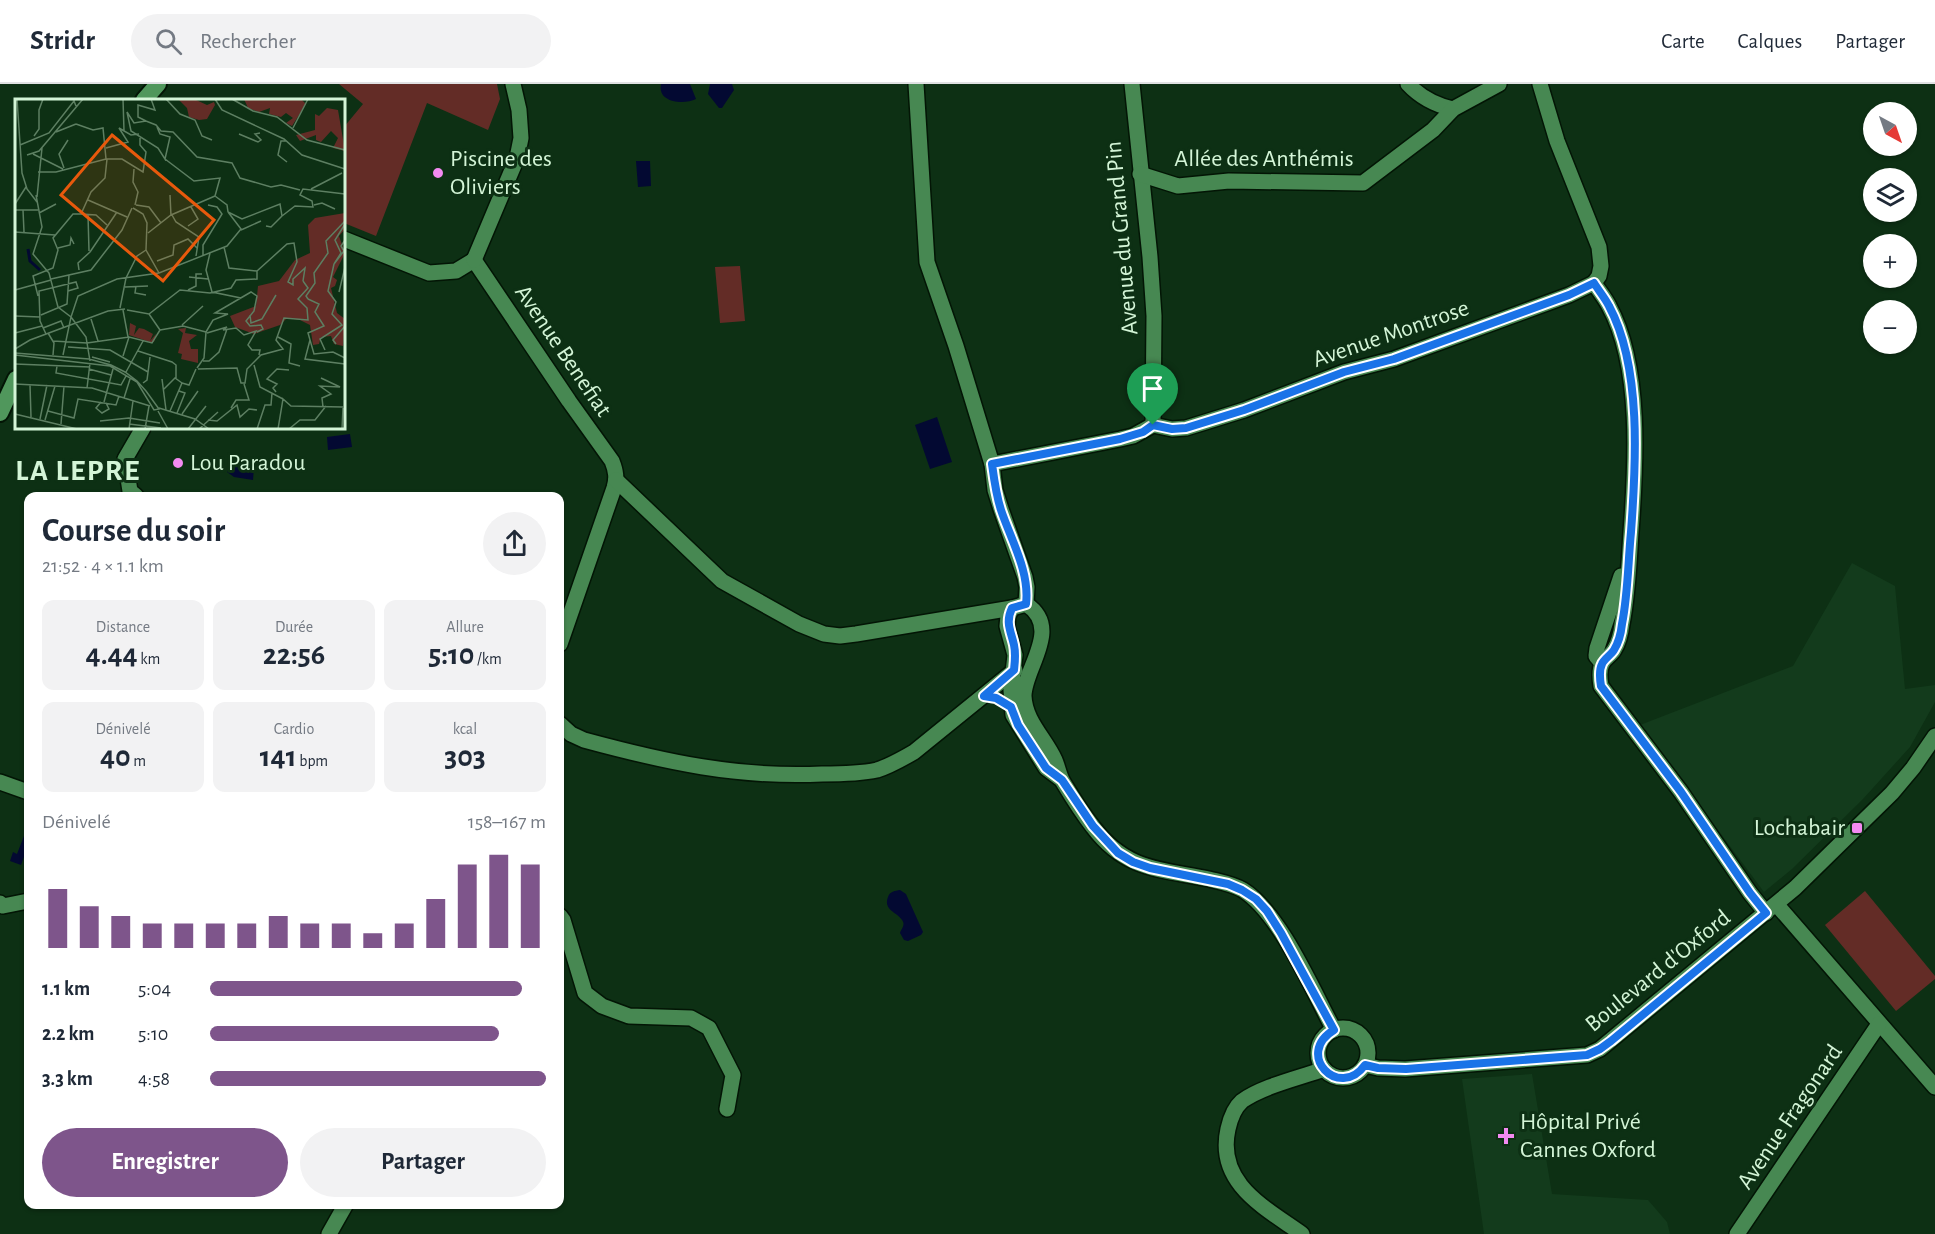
<!DOCTYPE html>
<html lang="fr">
<meta charset="utf-8">
<style>
:root{--surface:#fff;--page:#f2f2f3;--text:#1f2937;--muted:#747a83;--line:#e0e1e3;--accent:#7e558b}
body{margin:0;font-family:"Alegreya Sans",sans-serif;background:var(--page);color:var(--text);height:100vh;display:flex;flex-direction:column;font-size:22px;white-space:nowrap}
*{box-sizing:border-box;margin:0}
p{font-size:20px;color:var(--muted)}
.icon{flex:none;width:33px;height:33px;fill:none;stroke:currentColor;stroke-width:2;stroke-linecap:round;stroke-linejoin:round}
.map{position:relative;flex:1;overflow:hidden}
.drawer{position:absolute;left:24px;top:408px;width:540px;height:717px;display:flex;flex-direction:column;background:var(--surface);border-radius:12px;box-shadow:0 2px 4px #0004}
.drawer>*{flex:none}
.needle{width:39px;rotate:140deg}
.buttons{position:absolute;left:1863px;top:18px;display:grid;gap:12px}
.buttons a{display:grid;place-items:center;width:54px;height:54px;border-radius:50%;background:var(--surface);box-shadow:0 2px 4px #0004;font-size:30px}
.pin{position:absolute;display:grid;place-items:center;width:51px;height:51px;color:#fff;margin:-62px -26px;border-radius:50% 50% 50% 0;rotate:-45deg;box-shadow:0 0 6px #0007}
.pin .icon{rotate:45deg}
.round{display:grid;place-items:center;flex:none;width:63px;height:63px;border-radius:32px;background:var(--page)}
.overview{display:flex;align-items:center;justify-content:space-between;height:102px;padding:0 18px}
h1{font-size:33px;font-weight:700;line-height:45px}
.stats{display:grid;grid-template-columns:repeat(3,1fr);gap:9px;height:102px;padding:6px 18px}
.stats div{display:grid;align-content:center;border-radius:12px;background:var(--page);text-align:center}
.stats b{font-size:30px;font-weight:700}
.stats small{font-size:16px;font-weight:400}
.stats p{font-size:16px}
.chart{height:168px;padding:12px 18px}
.chart p{display:flex;justify-content:space-between}
.chart svg{width:100%;height:108px;margin-top:6px;stroke:var(--accent);stroke-width:6}
.cta{display:flex;gap:12px;margin-top:auto;padding:12px 18px}
.cta a{flex:1;height:69px;border-radius:36px;background:var(--accent);color:#fff;font-size:24px;font-weight:700;line-height:69px;text-align:center}
.cta a+a{background:var(--page);color:var(--text)}
ul{padding:0 18px;list-style:none;font-size:20px}
li{display:grid;grid-template-columns:96px 72px 1fr;align-items:center;height:45px}
li i{height:15px;border-radius:8px;background:var(--accent)}
header{display:flex;align-items:center;gap:36px;box-sizing:border-box;height:84px;padding:0 30px;background:var(--surface);border-bottom:2px solid var(--line)}
header strong{font-size:28px}
nav{display:flex;gap:33px;margin-inline-start:auto;font-size:21px}
.search{width:420px;height:54px;background:var(--page);display:flex;align-items:center;gap:15px;box-sizing:border-box;padding:0 21px;border-radius:33px;color:var(--muted);font-size:22px}
.map>svg:first-child{display:block}
.built{fill:#133b1c}
.green{fill:#632c26}
.water{fill:#030932}
.lines{fill:none;stroke-linecap:round;stroke-linejoin:round}
.minor-casing{stroke:#031505;stroke-width:18}
.secondary-casing{stroke:#031505;stroke-width:20}
.minor{stroke:#478852;stroke-width:15}
.secondary{stroke:#50975c;stroke-width:16}
.route-casing{stroke:#fff;stroke-width:12}
.route{stroke:#1a73e8;stroke-width:8}
.poi-dot{fill:#f38af1;stroke:#0d3014;stroke-width:2}
.labels{text-anchor:middle;dominant-baseline:central;stroke-width:6;stroke-linejoin:round;paint-order:stroke}
.poi-label{font-size:24px;fill:#d4f5d7;stroke:#0d3014;text-anchor:start}
.street-label{font-size:24px;fill:#d4f5d7;stroke:#0d3014}
.district-label{font-size:30px;font-weight:bold;letter-spacing:1.5px;fill:#d4f5d7;stroke:#0d3014}
.inset-river{fill:none;stroke:#030932;stroke-width:3}
.inset-road{fill:none;stroke:#5d7f62;stroke-width:1.5}
.view{fill:#e8590c;fill-opacity:0.15;stroke:#e8590c;stroke-width:3}
.inset-edge{fill:none;stroke:#d4f5d7;stroke-width:3}
</style>
<header>
<strong>Stridr</strong>
<div class="search"><svg class="icon" aria-label="search" viewBox="0 0 24 24"><circle cx="10" cy="10" r="6"/><path d="M15 15l6 6"/></svg>Rechercher</div>
<nav><a>Carte</a><a>Calques</a><a>Partager</a></nav>
</header>
<div class="map">
<svg width="1935" height="1150" viewBox="0 0 1935 1150">
<rect width="100%" height="100%" fill="#0d3014"/>
<g class="built">
<path d="M 1852,479 L 1895,502 L 1905,605 L 1935,601 L 1935,618 L 1910,663 L 1863,715 L 1792,785 L 1764,808 L 1640,641 L 1793,582 Z"/>
<path d="M 1532,990 L 1552,1110 L 1648,1116 L 1667,1138 L 1670,1150 L 1484,1150 L 1462,995 Z"/>
</g>
<g class="green">
<path d="M 339,0 L 497,0 L 500,15 L 488,46 L 427,19 L 376,152 L 344,139 L 344,43 L 363,20 Z"/>
<path d="M 740,182 L 745,237 L 720,239 L 715,183 Z"/>
<path d="M 1865,807 L 1935,892 L 1935,895 L 1896,927 L 1825,841 Z"/>
</g>
<g class="water">
<path d="M 661,0 L 690,0 L 696,15 C 684,21 657,19 661,0 Z"/>
<path d="M 710,0 L 732,0 L 734,6 L 722,24 L 719,24 L 708,10 Z"/>
<path d="M 636,77 L 650,77 L 651,102 L 638,103 Z"/>
<path d="M 937,333 L 952,378 L 930,385 L 915,341 Z"/>
<path d="M 350,350 L 352,363 L 328,366 L 327,353 Z"/>
<path d="M 230,381 L 254,383 L 253,396 L 234,393 L 227,388 Z"/>
<path d="M 24,752 L 28,754 L 28,762 L 21,781 L 10,777 L 13,768 L 17,770 Z"/>
<path d="M 900,806 L 906,810 L 923,848 L 921,851 L 908,857 L 904,856 L 900,849 C 901,845 906,841 902,836 C 897,828 883,826 888,813 C 890,807 895,807 900,806 Z"/>
</g>
<g class="lines">
<g class="minor-casing">
<g id="minor">
<path d="M 916,0 L 927,178 L 956,262 L 992,380 L 995,406 L 1001,425 L 1025,493 L 1027,503 L 1026,520"/>
<path d="M 1132,0 L 1150,173 L 1154,232 L 1153,341"/>
<path d="M 1408,0 C 1421,14 1435,21 1453,25"/>
<path d="M 1540,0 L 1557,57 L 1599,163 L 1601,182 L 1599,192 L 1594,199 C 1599,207 1605,214 1609,222 C 1642,283 1636,381 1631,448 C 1629,479 1628,510 1622,540 C 1621,549 1619,558 1614,566 C 1611,571 1604,575 1602,580 C 1599,586 1600,596 1601,602 L 1681,708 L 1750,809 L 1766,829"/>
<path d="M 1140,90 L 1178,102 L 1229,97 L 1363,99 L 1433,46 L 1453,25 L 1499,0"/>
<path d="M 344,155 L 429,189 L 456,187 L 474,176"/>
<path d="M 474,176 L 569,317 L 612,377 C 616,387 617,394 614,404 L 560,560"/>
<path d="M 474,176 L 517,74 L 521,54 L 519,26 L 513,0"/>
<path d="M 992,380 L 1120,355 L 1133,352 L 1153,341 L 1172,345 L 1186,344 L 1244,326 L 1344,288 L 1394,275 L 1569,211 L 1594,199"/>
<path d="M 616,396 L 722,497 L 799,540 L 824,550 L 840,552 L 856,550 L 1012,524"/>
<path d="M 136,412 L 130,407 L 125,375 L 143,344"/>
<path d="M 1602,579 L 1596,572 L 1597,564 L 1621,492"/>
<path d="M 560,640 L 571,650 L 584,656 C 665,678 738,694 822,690 C 840,690 859,690 877,686 C 890,682 902,675 914,668 L 1015,586"/>
<path d="M 1062,696 L 1046,684 L 1013,631 L 1011,606 L 1015,571 L 1007,542 L 1008,532 L 1012,524 L 1026,520 C 1063,544 1024,584 1024,612 C 1025,637 1045,654 1055,676 C 1058,683 1059,691 1063,698 C 1072,713 1082,729 1093,743 C 1126,787 1161,785 1209,795 C 1221,798 1233,800 1243,806 C 1280,829 1313,907 1334,946"/>
<path d="M 0,698 L 28,708"/>
<path d="M 0,819 L 3,822 L 28,817"/>
<path d="M 1777,821 L 1935,1003"/>
<path d="M 560,832 L 563,836 L 585,909 L 602,922 L 629,932 L 691,934 L 709,944 L 733,991 L 727,1025"/>
<circle cx="1343" cy="969" r="25"/>
<path d="M 1365,981 L 1378,984 L 1405,985 L 1587,971 L 1600,965 L 1795,804 L 1892,709 L 1913,684 L 1935,652"/>
<path d="M 329,1150 L 346,1120"/>
<path d="M 1302,1150 C 1264,1123 1216,1099 1228,1045 C 1230,1036 1234,1024 1242,1017 C 1263,1002 1299,994 1324,985"/>
<path d="M 1737,1150 L 1879,940"/>
</g>
</g>
<g class="secondary-casing">
<g id="secondary">
<path d="M 144,16 L 158,0"/>
<path d="M 0,329 L 16,295"/>
</g>
</g>
<use href="#minor" class="minor"/>
<use href="#secondary" class="secondary"/>
</g>
<g class="lines">
<g class="route-casing">
<path id="route" d="M 1594,199 C 1599,207 1605,214 1609,222 C 1642,283 1636,381 1631,448 C 1628,479 1628,510 1622,540 C 1621,549 1619,558 1614,566 C 1611,571 1604,575 1602,580 C 1599,586 1600,596 1601,602 L 1681,708 L 1750,809 L 1766,829 L 1611,957 L 1600,965 L 1587,971 L 1406,985 L 1378,984 L 1365,981 C 1339,1017 1294,970 1334,946 L 1281,849 L 1267,827 L 1256,815 L 1242,806 L 1228,800 L 1150,784 L 1133,778 L 1118,769 L 1093,742 L 1062,696 L 1046,684 L 1018,641 L 1011,623 L 996,614 L 984,612 L 1014,586 C 1015,577 1016,570 1014,561 C 1011,547 1005,539 1012,524 L 1026,520 C 1030,488 1011,456 1001,426 C 996,411 994,395 992,380 L 1120,355 L 1143,348 L 1153,341 L 1172,345 L 1186,344 L 1244,326 L 1344,288 L 1394,275 L 1569,211 Z"/>
</g>
<use href="#route" class="route"/>
</g>
<g class="poi-dot">
<circle cx="438" cy="89" r="6"/>
<circle cx="178" cy="379" r="6"/>
<rect x="1851" y="738" width="12" height="12" rx="3"/>
<path d="M1503 1043h6v6h6v6h-6v6h-6v-6h-6v-6h6z"/>
</g>
<g class="labels">
<g class="poi-label">
<text x="450" y="75">Piscine des<tspan x="450" dy="28">Oliviers</tspan></text>
<text x="190" y="379">Lou Paradou</text>
<text x="1845" y="744" text-anchor="end">Lochabair</text>
<text x="1520" y="1038">Hôpital Privé<tspan x="1520" dy="28">Cannes Oxford</tspan></text>
</g>
<g class="street-label">
<text x="1264" y="75">Allée des Anthémis</text>
<text transform="translate(1122 154) rotate(-95)">Avenue du Grand Pin</text>
<text transform="translate(1391 250) rotate(-19)">Avenue Montrose</text>
<text transform="translate(563 267) rotate(56)">Avenue Benefiat</text>
<text transform="translate(1658 887) rotate(-39)">Boulevard d'Oxford</text>
<text transform="translate(1790 1033) rotate(-56)">Avenue Fragonard</text>
</g>
<g class="district-label">
<text x="78" y="387">LA LEPRE</text>
</g>
</g>
<g transform="translate(15 15)">
<rect width="330" height="330" fill="#0d3014"/>
<path d="M 163,0 L 179,0 L 192,6 L 199,3 L 200,6 L 192,20 L 184,21 L 174,18 L 172,9 ZM 229,0 L 286,0 L 291,5 L 277,27 L 271,24 L 278,19 L 271,14 L 266,18 L 254,15 L 255,9 L 244,13 L 233,9 ZM 312,9 L 323,11 L 330,52 L 318,49 L 323,39 L 316,32 L 306,43 L 301,41 L 301,36 L 285,42 L 281,36 L 300,31 L 300,15 L 304,17 ZM 330,114 L 330,130 L 324,137 L 330,154 L 318,178 L 322,181 L 320,187 L 316,189 L 322,214 L 330,220 L 328,247 L 319,245 L 316,237 L 306,238 L 304,245 L 298,246 L 295,226 L 285,221 L 272,219 L 265,226 L 239,235 L 220,228 L 215,217 L 241,207 L 243,187 L 264,182 L 280,161 L 295,154 L 293,126 L 300,119 ZM 115,224 L 121,227 L 119,236 L 124,229 L 129,230 L 138,235 L 135,242 L 141,235 L 139,243 L 135,243 L 114,236 ZM 171,229 L 170,234 L 182,236 L 174,242 L 176,250 L 183,250 L 183,264 L 166,260 L 167,255 L 163,254 L 168,234 L 163,230 Z" fill="#632c26"/>
<path class="inset-river" d="M 13,150 L 15,162 L 25,171"/>
<path class="inset-road" d="M 2,0 L 7,74 L 12,90 L 22,103M 108,0 L 109,32M 151,0 L 165,15 L 180,21 L 187,37 L 197,41M 200,0 L 207,11 L 269,40 L 287,56 L 330,70M 217,0 L 238,12 L 262,18 L 292,41 L 330,51M 131,22 L 123,18 L 123,6 L 140,11 L 136,0M 61,25 L 78,31 L 88,29 L 91,60M 142,28 L 145,35 L 155,38 L 150,60 L 143,49 L 116,32 L 112,13 L 119,24 L 131,22 L 141,26 L 146,32 L 158,33 L 182,58 L 217,64 L 225,79 L 256,88 L 266,86 L 285,91M 278,29 L 293,0M 41,33 L 61,25M 224,35 L 243,43 L 246,41 L 240,35 L 245,34M 19,37 L 24,30 L 24,11 L 28,0M 271,42 L 266,42 L 263,56 L 272,63M 5,46 L 34,34 L 59,2 L 61,7M 91,49 L 113,43 L 104,29 L 116,36 L 124,35M 18,55 L 48,70M 12,56 L 24,52 L 68,0M 150,60 L 179,82 L 205,79 L 200,97M 49,69 L 44,55 L 53,41M 119,70 L 118,83 L 123,93 L 120,106M 23,73 L 41,73 L 91,60 L 107,60 L 128,73 L 131,53 L 125,46 L 125,39M 296,90 L 327,74M 21,96 L 27,128 L 18,155 L 34,174 L 43,208 L 56,218 L 48,256M 155,96 L 156,117M 200,97 L 212,106 L 213,113M 22,98 L 27,49M 73,101 L 112,118M 0,105 L 11,88M 121,106 L 134,108 L 146,124M 299,106 L 307,104 L 320,110M 118,109 L 128,115 L 132,124 L 131,151M 0,111 L 23,111M 8,111 L 9,133M 24,114 L 41,105M 66,115 L 81,116 L 92,126M 73,116 L 74,152M 157,116 L 161,123 L 184,138 L 181,157M 330,125 L 320,141 L 326,154 L 319,165 L 329,152 L 326,147 L 330,141M 173,127 L 183,120 L 176,108M 251,127 L 256,128 L 268,116M 226,131 L 246,122M 0,133 L 40,136M 133,134 L 156,116 L 200,97M 209,148 L 214,169 L 242,172M 43,149 L 55,146 L 56,139 L 59,145M 131,151 L 144,174M 75,153 L 102,113M 195,154 L 191,171 L 197,193 L 226,199M 188,156 L 188,146 L 207,115 L 202,108 L 193,106M 142,162 L 158,156 L 159,146 L 173,140 L 182,149M 64,171 L 63,164 L 75,153M 242,172 L 272,145 L 279,144 L 282,163 L 273,183 L 278,186 L 278,180 L 290,169 L 288,182M 174,178 L 193,180M 36,180 L 76,171 L 107,131 L 117,109M 121,187 L 120,194 L 131,196M 110,188 L 133,187M 0,191 L 36,181M 173,191 L 181,187 L 181,175 L 187,175M 324,193 L 330,168M 23,197 L 18,177 L 38,169 L 43,151 L 38,139 L 58,115 L 66,115 L 76,93 L 90,79 L 92,60M 293,200 L 304,205 L 300,213 L 309,227 L 293,234 L 299,255 L 318,253 L 330,259M 293,200 L 291,197 L 300,184 L 299,174 L 313,154 L 311,142 L 330,122M 105,209 L 111,179 L 122,157 L 131,151M 108,211 L 113,238M 112,211 L 134,215 L 165,191 L 195,194 L 216,189 L 221,181 L 242,180 L 242,172M 134,215 L 145,231M 26,216 L 52,205 L 54,176M 235,216 L 236,224 L 247,220 L 261,196M 0,217 L 25,218M 76,220 L 83,242M 167,226 L 188,207M 28,229 L 46,222 L 49,229M 145,231 L 168,227 L 191,233M 191,233 L 198,221 L 213,215 L 200,214 L 236,193 L 242,197 L 239,212 L 231,222 L 235,227 L 246,226 L 248,230 L 242,233M 0,234 L 27,227M 33,234 L 39,244 L 38,256M 192,234 L 212,228 L 208,231 L 221,229 L 229,236 L 241,232 L 233,246 L 237,251 L 245,251 L 244,256M 31,235 L 25,222 L 24,192 L 61,183 L 63,189 L 53,192M 263,238 L 276,245 L 274,264 L 285,267M 295,241 L 290,260 L 330,265M 38,242 L 72,244 L 114,238 L 137,244 L 145,231M 321,245 L 318,241 L 330,227M 53,248 L 95,251 L 133,273M 0,250 L 15,241 L 93,212 L 110,210M 310,251 L 305,240 L 327,226 L 317,215 L 321,203 L 313,192 L 319,165M 123,252 L 157,263 L 161,266 L 161,279M 0,254 L 74,260 L 96,266 L 110,273 L 122,282 L 131,292 L 144,310 L 139,311 L 122,283 L 95,267 L 0,256M 108,257 L 114,238M 77,258 L 95,263M 75,262 L 71,238 L 56,218 L 63,197 L 102,180 L 144,174 L 212,147 L 226,130 L 213,113 L 227,120 L 265,105 L 267,117 L 280,107 L 298,108 L 297,102 L 285,96 L 288,90 L 330,95M 188,262 L 194,262 L 204,253 L 212,230M 0,265 L 75,268M 239,266 L 245,288 L 268,300M 42,267 L 41,274 L 106,286 L 111,277M 182,269 L 189,259 L 191,233M 74,270 L 96,276M 183,270 L 222,269 L 226,284 L 230,284 L 232,270 L 246,256 L 268,250 L 261,241 L 269,219 L 293,221 L 292,209 L 283,200 L 293,189 L 288,182M 111,273 L 128,242M 306,279 L 325,288 L 305,287 L 316,295 L 307,299 L 308,308M 147,280 L 151,311M 128,284 L 132,281 L 135,258M 167,284 L 174,286 L 181,270M 0,285 L 77,289 L 135,307M 15,286 L 16,318M 72,289 L 75,264M 149,290 L 160,279 L 167,284M 261,293 L 258,289 L 262,285 L 252,280 L 262,270 L 274,271M 109,299 L 115,280M 86,303 L 81,309 L 87,314 L 94,310 L 91,304M 89,303 L 98,270M 144,309 L 180,320 L 194,330M 216,309 L 221,301 L 234,301 L 229,285M 33,312 L 59,319 L 63,300 L 101,306 L 104,297M 143,312 L 153,330M 155,312 L 167,284M 162,314 L 170,294 L 164,292M 0,315 L 62,330M 167,315 L 183,292M 25,320 L 32,286M 30,321 L 40,287M 193,321 L 202,322 L 222,306 L 225,318 L 234,310 L 242,311M 85,322 L 114,319 L 145,324M 46,325 L 49,287M 114,325 L 146,329M 114,330 L 118,302M 130,330 L 134,307M 173,330 L 191,307M 184,330 L 203,313M 242,330 L 250,306 L 256,306 L 257,294M 263,330 L 268,300 L 276,307 L 328,308M 274,330 L 285,321 L 300,321 L 311,307M 327,330 L 328,309"/>
<path class="view" d="M 97,36 L 199,121 L 148,182 L 46,96 Z"/>
<rect width="330" height="330" class="inset-edge"/>
</g>
</svg>
<div class="buttons">
<a><svg class="needle" viewBox="-14 -14 28 28"><path d="M0-13l5 13h-10z" fill="#e53935"/><path d="M0 13l5-13h-10z" fill="#747a83"/></svg></a>
<a><svg class="icon" aria-label="layers" viewBox="0 0 24 24"><path d="M12 4l9 5-9 5-9-5zM3 14l9 5 9-5"/></svg></a>
<a>+</a>
<a>−</a>
</div>
<div class="pin" style="left:1153px;top:341px;background:#1e9e55"><svg class="icon" aria-label="arrive" viewBox="0 0 24 24"><path d="M6 21V4h12l-3 4 3 4H6"/></svg></div>
<section class="drawer">
<div class="overview"><div><h1>Course du soir</h1><p>21:52 · 4 × 1.1 km</p></div><a class="round"><svg class="icon" aria-label="share" viewBox="0 0 24 24"><path d="M12 15V3M7 8l5-5 5 5M5 13v7h14v-7"/></svg></a></div>
<div class="stats">
<div><p>Distance</p><b>4.44<small> km</small></b></div>
<div><p>Durée</p><b>22:56</b></div>
<div><p>Allure</p><b>5:10<small> /km</small></b></div>
</div>
<div class="stats">
<div><p>Dénivelé</p><b>40<small> m</small></b></div>
<div><p>Cardio</p><b>141<small> bpm</small></b></div>
<div><p>kcal</p><b>303</b></div>
</div>
<div class="chart"><p><span>Dénivelé</span>158–167 m</p>
<svg viewBox="0 0 160 44" preserveAspectRatio="none"><path d="M5 44V20M15 44V27M25 44V31M35 44V34M45 44V34M55 44V34M65 44V34M75 44V31M85 44V34M95 44V34M105 44V38M115 44V34M125 44V24M135 44V10M145 44V6M155 44V10"/></svg>
</div>
<ul>
<li><b>1.1 km</b>5:04<i style="width:93%"></i></li>
<li><b>2.2 km</b>5:10<i style="width:86%"></i></li>
<li><b>3.3 km</b>4:58<i style="width:100%"></i></li>
</ul>
<div class="cta"><a>Enregistrer</a><a>Partager</a></div>
</section>
</div>
